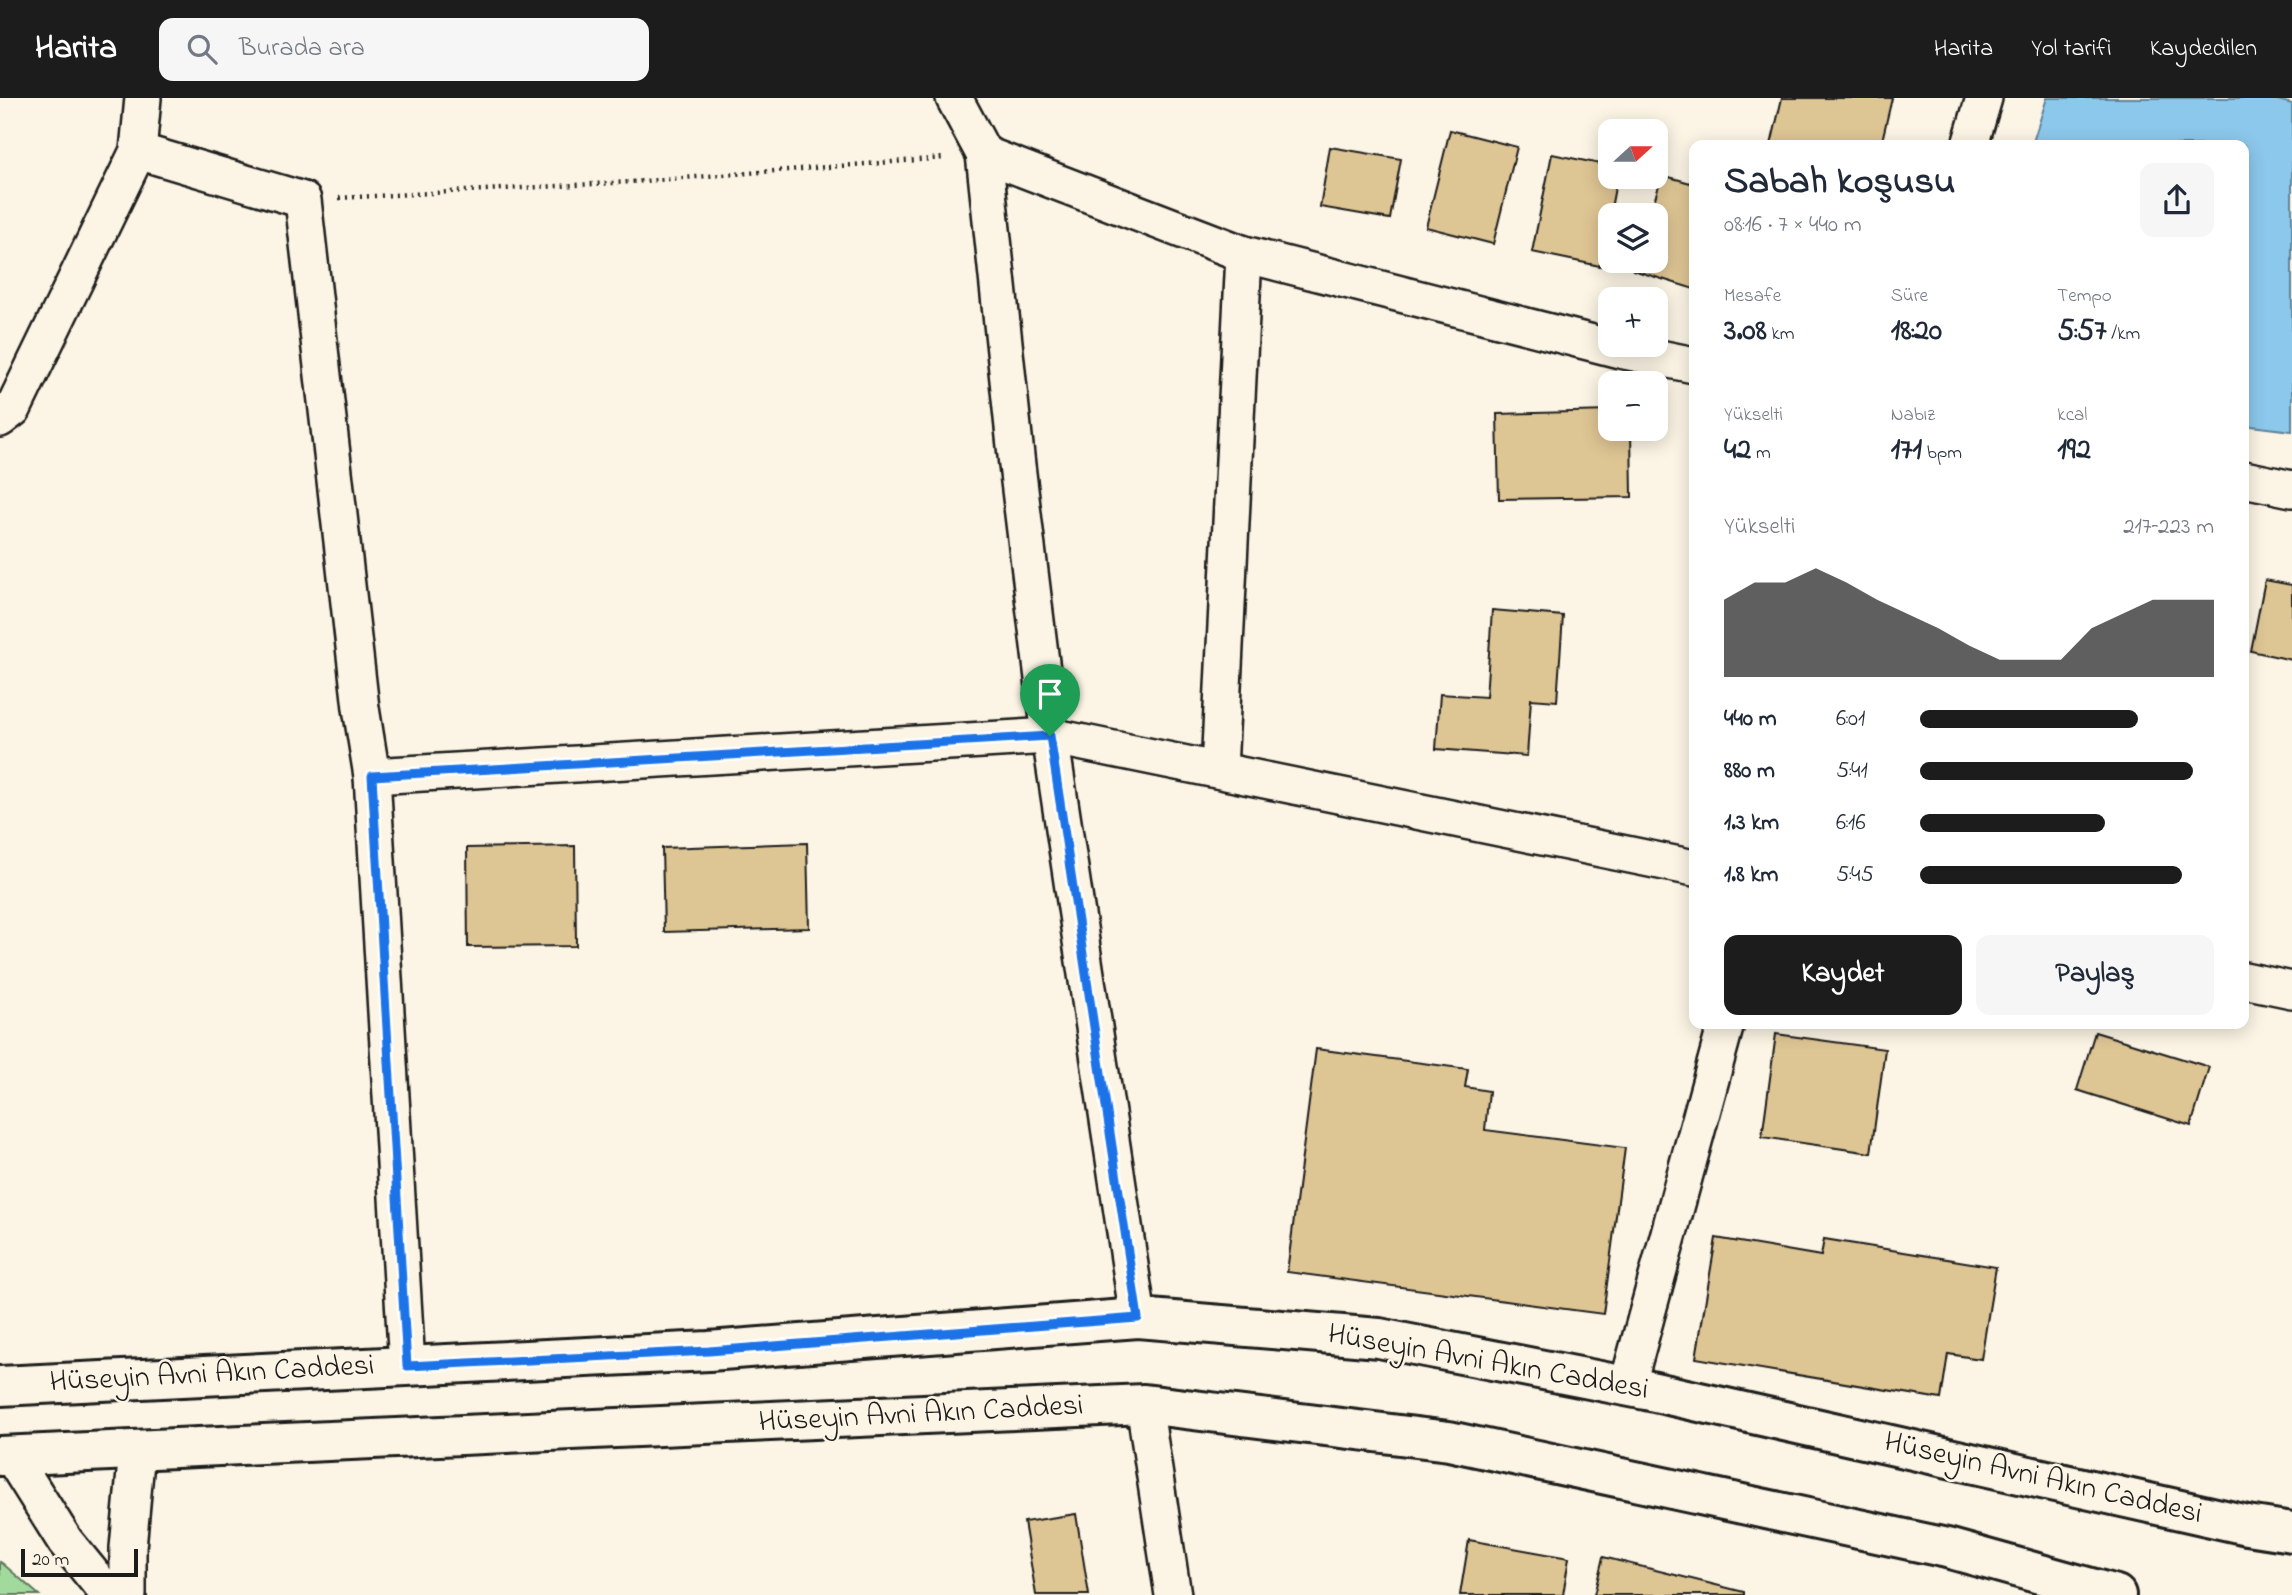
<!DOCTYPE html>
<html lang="tr">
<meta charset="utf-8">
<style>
:root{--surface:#fff;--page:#f6f6f7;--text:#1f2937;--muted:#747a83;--accent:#1c1c1c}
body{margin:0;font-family:"Indie Flower",sans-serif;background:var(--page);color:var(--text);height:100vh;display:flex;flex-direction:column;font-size:26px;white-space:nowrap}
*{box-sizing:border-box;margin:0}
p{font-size:23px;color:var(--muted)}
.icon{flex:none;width:38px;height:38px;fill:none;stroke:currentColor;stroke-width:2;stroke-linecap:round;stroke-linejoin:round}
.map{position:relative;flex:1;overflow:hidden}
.panel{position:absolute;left:1689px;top:42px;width:560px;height:889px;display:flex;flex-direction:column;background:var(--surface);border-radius:14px;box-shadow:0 4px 18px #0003}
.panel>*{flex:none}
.needle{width:46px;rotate:69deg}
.controls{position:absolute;left:1598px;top:21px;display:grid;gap:14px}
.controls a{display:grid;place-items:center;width:70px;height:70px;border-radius:14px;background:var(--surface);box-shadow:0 4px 18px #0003;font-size:35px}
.scale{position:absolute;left:21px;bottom:18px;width:117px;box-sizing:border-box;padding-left:7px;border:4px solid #1c1c1c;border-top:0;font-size:19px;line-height:24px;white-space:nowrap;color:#1c1c1c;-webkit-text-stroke:5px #fcf5e5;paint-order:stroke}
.pin{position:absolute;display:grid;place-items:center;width:60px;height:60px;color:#fff;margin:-72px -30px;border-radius:50% 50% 50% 0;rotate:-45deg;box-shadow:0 0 7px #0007}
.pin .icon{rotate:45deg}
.round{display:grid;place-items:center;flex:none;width:74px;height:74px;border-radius:14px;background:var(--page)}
.summary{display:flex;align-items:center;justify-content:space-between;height:119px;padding:0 35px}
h1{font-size:38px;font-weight:800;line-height:52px}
.stats{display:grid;grid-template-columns:repeat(3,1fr);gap:10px;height:119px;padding:7px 35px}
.stats div{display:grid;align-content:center}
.stats b{font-size:30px;font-weight:800}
.stats small{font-size:19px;font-weight:400}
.stats p{font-size:19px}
.chart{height:196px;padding:14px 35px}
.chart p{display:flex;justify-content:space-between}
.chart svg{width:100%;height:126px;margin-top:7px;fill:var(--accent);opacity:.7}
.button{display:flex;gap:14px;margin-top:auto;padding:14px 35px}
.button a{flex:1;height:80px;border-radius:14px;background:var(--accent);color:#fff;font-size:28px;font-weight:800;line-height:80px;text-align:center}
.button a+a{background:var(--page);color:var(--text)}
ul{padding:0 35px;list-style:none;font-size:23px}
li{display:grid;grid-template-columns:112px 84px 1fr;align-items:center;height:52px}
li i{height:18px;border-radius:9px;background:var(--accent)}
header{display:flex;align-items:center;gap:42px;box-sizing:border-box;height:98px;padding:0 35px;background:var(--accent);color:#fff}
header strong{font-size:33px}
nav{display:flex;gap:38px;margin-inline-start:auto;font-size:24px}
.search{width:490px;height:63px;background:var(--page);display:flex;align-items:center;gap:18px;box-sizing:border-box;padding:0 24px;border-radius:14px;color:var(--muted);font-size:26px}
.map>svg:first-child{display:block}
.green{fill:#a2d99d;stroke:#5f7a5c;stroke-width:2}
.water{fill:#8cc8ec;stroke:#5f8399;stroke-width:2}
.building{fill:#dec594;stroke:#1c1c1c;stroke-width:2}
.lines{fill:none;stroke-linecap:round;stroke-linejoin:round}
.street-casing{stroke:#1c1c1c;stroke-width:40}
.secondary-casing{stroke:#1c1c1c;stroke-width:44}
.path{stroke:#1c1c1c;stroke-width:4.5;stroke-dasharray:2 5;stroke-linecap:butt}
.street{stroke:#fcf5e5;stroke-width:35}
.secondary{stroke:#fcf5e5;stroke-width:38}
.route-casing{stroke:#fff;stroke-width:14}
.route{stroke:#1a73e8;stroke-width:9}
.labels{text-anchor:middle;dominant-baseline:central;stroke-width:5;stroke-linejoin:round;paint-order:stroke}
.street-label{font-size:30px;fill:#1c1c1c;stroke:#fcf5e5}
</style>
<header>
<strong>Harita</strong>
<div class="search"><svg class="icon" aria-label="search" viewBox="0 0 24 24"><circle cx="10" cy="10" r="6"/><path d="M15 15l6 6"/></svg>Burada ara</div>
<nav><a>Harita</a><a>Yol tarifi</a><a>Kaydedilen</a></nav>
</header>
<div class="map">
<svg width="2292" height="1497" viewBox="0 0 2292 1497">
<rect width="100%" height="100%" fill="#fcf5e5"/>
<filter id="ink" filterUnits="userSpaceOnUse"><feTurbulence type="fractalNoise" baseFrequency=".0143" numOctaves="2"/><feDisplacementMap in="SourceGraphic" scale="14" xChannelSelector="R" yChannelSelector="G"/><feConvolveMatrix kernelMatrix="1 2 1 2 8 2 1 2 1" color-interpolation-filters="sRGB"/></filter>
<g filter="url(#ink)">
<path class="green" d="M 0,1464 L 2,1465 L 39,1497 L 0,1497 Z"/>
<path class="water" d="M 2047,0 L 2271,0 L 2292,6 L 2292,333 L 2244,327 L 2244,47 L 2032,47 Z"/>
<g class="building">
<path d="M 1782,0 L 1892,0 L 1881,47 L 1771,47 Z"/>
<path d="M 1450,32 L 1517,49 L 1493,146 L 1426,129 Z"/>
<path d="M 1330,49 L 1401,61 L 1390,121 L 1320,109 Z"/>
<path d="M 1552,56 L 1610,68 L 1610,79 L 1617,79 L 1600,168 L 1532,154 Z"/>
<path d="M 1662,77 L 1694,86 L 1694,191 L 1633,172 L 1636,163 L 1656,163 L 1656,117 L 1650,117 Z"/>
<path d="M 1610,313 L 1610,331 L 1631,331 L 1632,399 L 1499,401 L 1497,316 Z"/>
<path d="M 2265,482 L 2292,487 L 2292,562 L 2251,553 Z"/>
<path d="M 1492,512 L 1563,518 L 1557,603 L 1531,601 L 1527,658 L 1436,651 L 1440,596 L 1486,599 Z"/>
<path d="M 807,745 L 809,830 L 664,834 L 662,750 Z"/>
<path d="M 575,748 L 576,848 L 468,849 L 467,750 Z"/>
<path d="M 2095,934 L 2209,969 L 2191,1028 L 2077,992 Z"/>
<path d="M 1776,936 L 1885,951 L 1871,1055 L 1762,1039 Z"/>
<path d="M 1316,951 L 1468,971 L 1465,989 L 1489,993 L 1485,1032 L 1625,1050 L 1603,1216 L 1287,1174 Z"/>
<path d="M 1716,1140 L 1821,1158 L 1824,1141 L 1996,1169 L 1981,1261 L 1948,1256 L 1941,1301 L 1696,1260 Z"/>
<path d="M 1076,1416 L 1089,1497 L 1036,1497 L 1024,1424 Z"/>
<path d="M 1469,1442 L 1569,1460 L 1563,1497 L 1460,1497 Z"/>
<path d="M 1603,1459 L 1744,1494 L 1744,1497 L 1594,1497 Z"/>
</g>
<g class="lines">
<g class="street-casing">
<g id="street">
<path d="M 954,0 L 984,56 L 1017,367 L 1050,638 L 1694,770"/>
<path d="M 1970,47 L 1984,0"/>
<path d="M 138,53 L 303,102 L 361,610 L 372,678 L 407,1268"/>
<path d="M 984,56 L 1244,156 L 1620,252 L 1694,267"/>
<path d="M 0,321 L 13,311 L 138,53 L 143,0"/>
<path d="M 2244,381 L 2292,391"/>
<path d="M 1219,672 L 1244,156"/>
<path d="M 372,678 L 1050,638 L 1138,1220"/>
<path d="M 2244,882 L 2292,892"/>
<path d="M 1627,1289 L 1726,926"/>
<path d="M 1144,1306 L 1173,1497"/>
<path d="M 11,1357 L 65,1443 L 109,1497"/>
<path d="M 128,1497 L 128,1450 L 137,1352"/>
</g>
</g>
<g class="secondary-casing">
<g id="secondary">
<path d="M 0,1288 L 709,1253 L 1138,1220 L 1379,1240 L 1646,1292 L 2247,1427 L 2292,1434"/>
<path d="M 0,1358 L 1144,1306 L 1449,1343 L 1947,1450 L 2116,1497"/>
</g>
</g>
<path class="path" d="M 339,100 L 631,84 L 944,60"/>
<use href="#street" class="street"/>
<use href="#secondary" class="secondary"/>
</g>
</g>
<g class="lines" filter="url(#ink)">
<g class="route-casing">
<path id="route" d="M 1050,638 L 1138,1220 L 709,1253 L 407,1268 L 372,678 Z"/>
</g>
<use href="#route" class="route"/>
</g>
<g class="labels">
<g class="street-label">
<text transform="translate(1488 1265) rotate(10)">Hüseyin Avni Akın Caddesi</text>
<text transform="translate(212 1277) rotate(-3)">Hüseyin Avni Akın Caddesi</text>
<text transform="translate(921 1317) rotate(-3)">Hüseyin Avni Akın Caddesi</text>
<text transform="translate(2043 1381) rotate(13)">Hüseyin Avni Akın Caddesi</text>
</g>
</g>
</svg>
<div class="controls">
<a><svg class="needle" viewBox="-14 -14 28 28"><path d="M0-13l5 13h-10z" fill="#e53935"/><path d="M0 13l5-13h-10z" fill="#747a83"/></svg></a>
<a><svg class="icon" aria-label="layers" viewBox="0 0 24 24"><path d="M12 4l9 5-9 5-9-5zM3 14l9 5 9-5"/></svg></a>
<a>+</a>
<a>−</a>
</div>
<div class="scale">20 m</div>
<div class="pin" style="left:1050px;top:638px;background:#1e9e55"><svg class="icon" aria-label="arrive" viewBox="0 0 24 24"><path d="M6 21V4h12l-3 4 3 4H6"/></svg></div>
<section class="panel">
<div class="summary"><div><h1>Sabah koşusu</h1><p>08:16 · 7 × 440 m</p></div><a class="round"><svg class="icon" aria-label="share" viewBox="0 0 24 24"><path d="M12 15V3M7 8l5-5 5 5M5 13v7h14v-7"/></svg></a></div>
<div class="stats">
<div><p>Mesafe</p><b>3.08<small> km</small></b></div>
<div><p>Süre</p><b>18:20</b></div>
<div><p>Tempo</p><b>5:57<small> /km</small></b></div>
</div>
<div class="stats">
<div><p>Yükselti</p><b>42<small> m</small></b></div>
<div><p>Nabız</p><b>171<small> bpm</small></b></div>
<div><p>kcal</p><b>192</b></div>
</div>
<div class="chart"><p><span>Yükselti</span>217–223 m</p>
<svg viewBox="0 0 160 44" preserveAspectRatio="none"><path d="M0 44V17L10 11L20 11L30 6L40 11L50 17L60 22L70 27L80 33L90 38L100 38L110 38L120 27L130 22L140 17L150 17L160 17V44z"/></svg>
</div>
<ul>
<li><b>440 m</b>6:01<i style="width:74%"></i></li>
<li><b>880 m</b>5:41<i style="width:93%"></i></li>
<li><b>1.3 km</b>6:16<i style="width:63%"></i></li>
<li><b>1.8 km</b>5:45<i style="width:89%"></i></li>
</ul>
<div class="button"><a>Kaydet</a><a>Paylaş</a></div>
</section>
</div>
